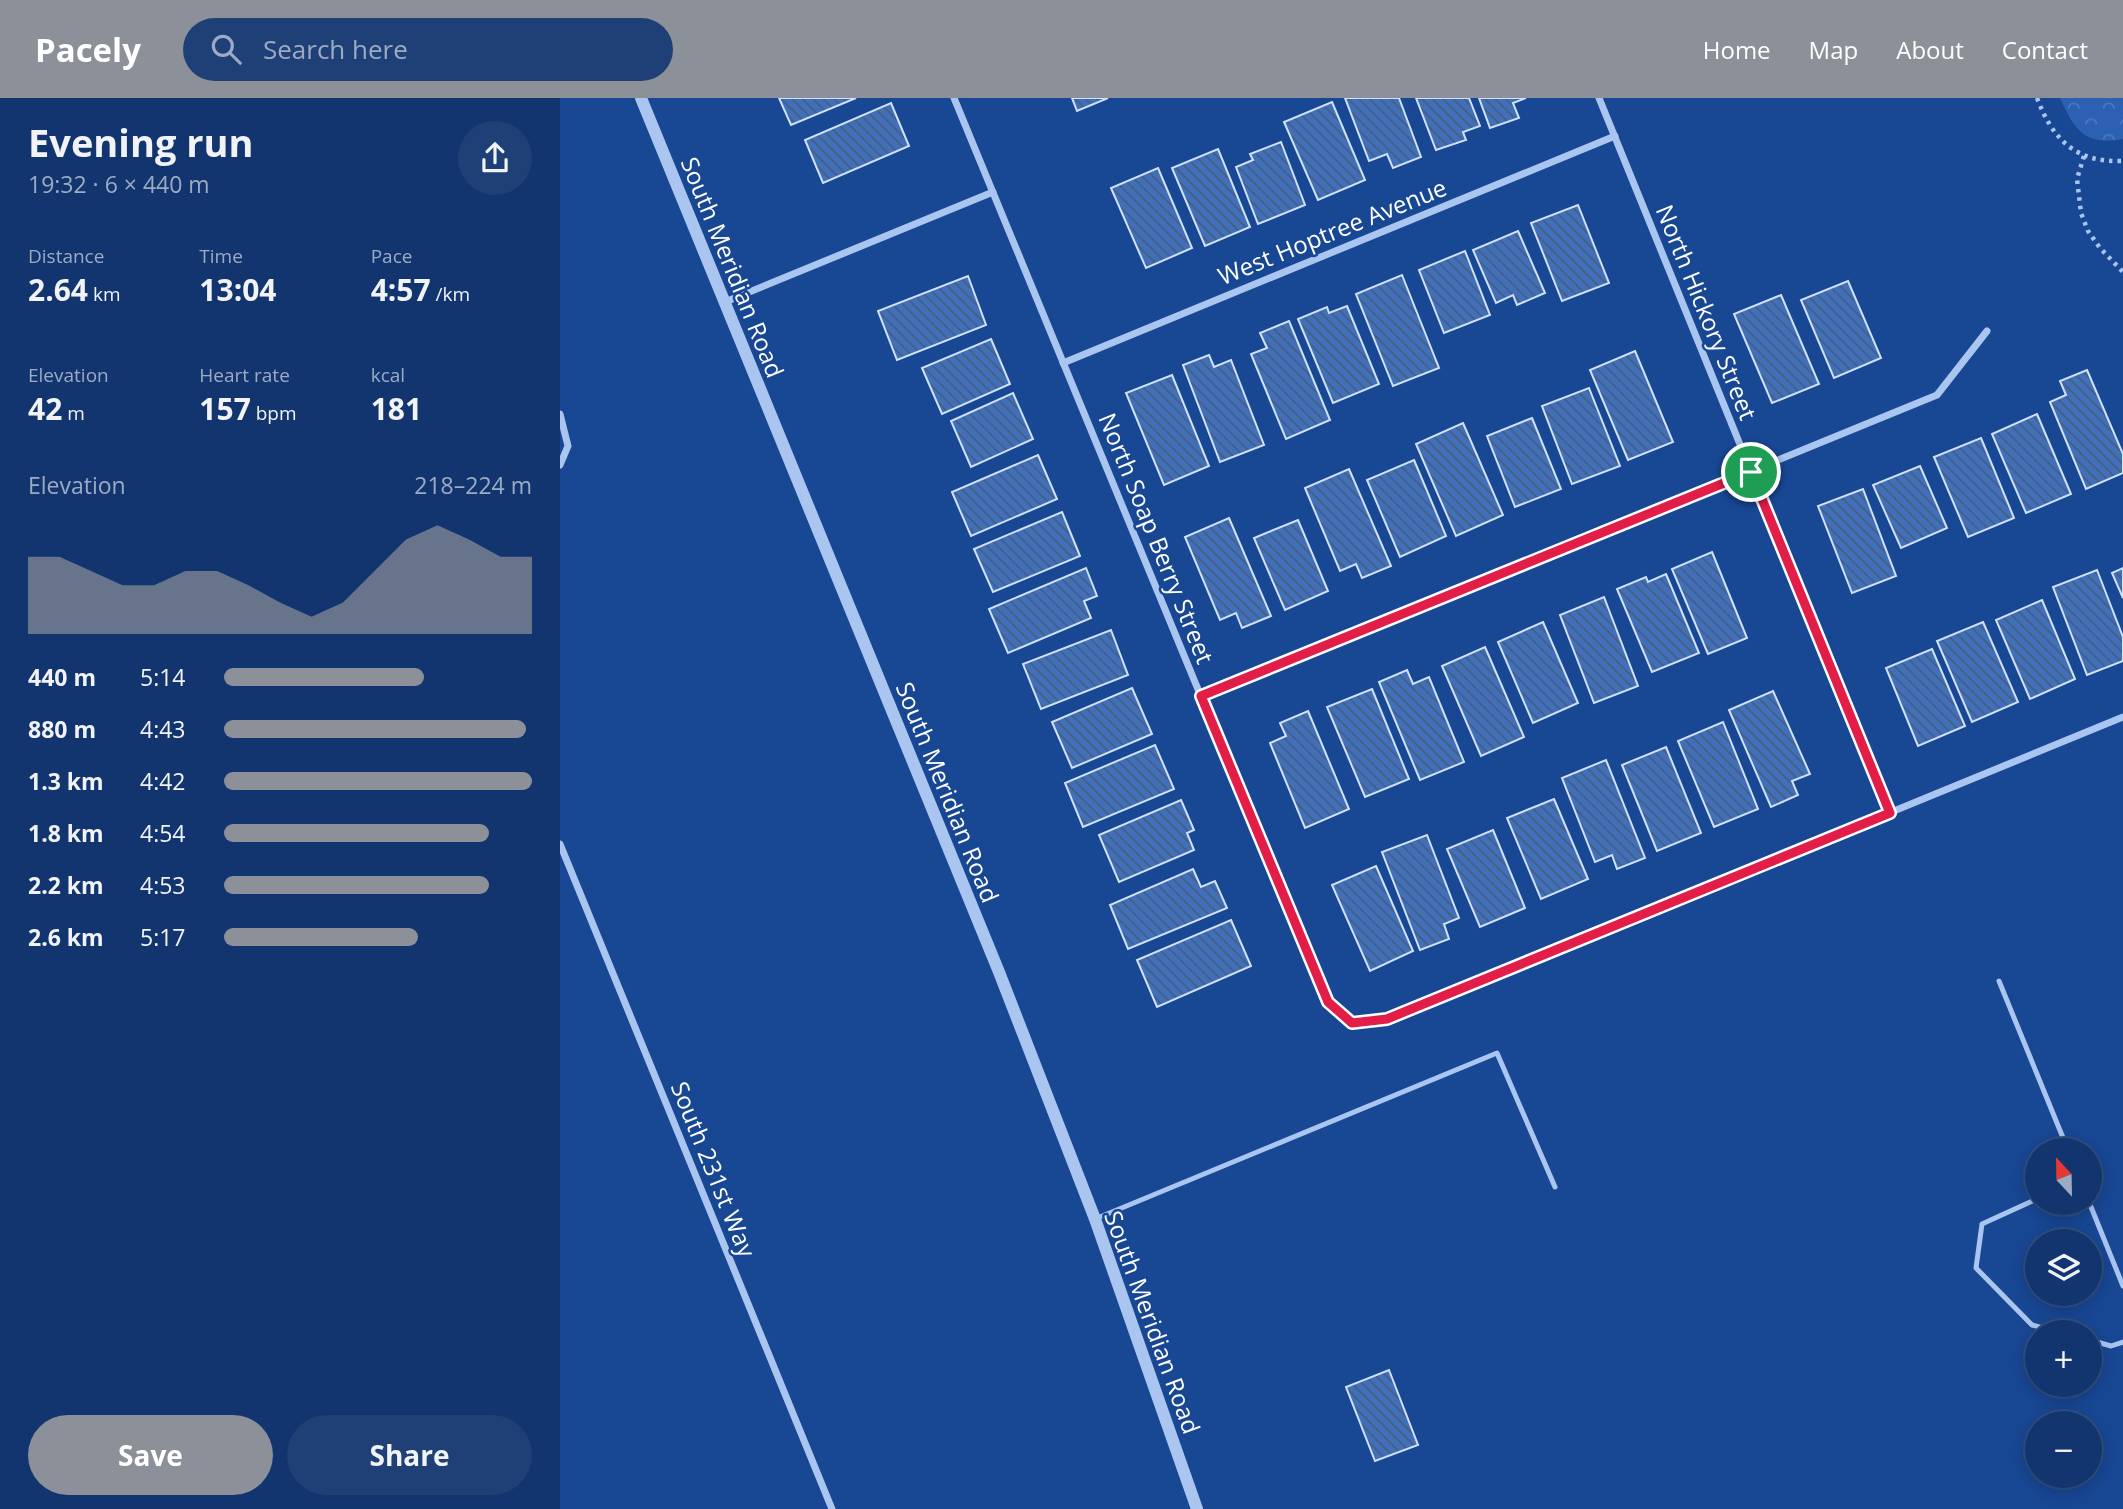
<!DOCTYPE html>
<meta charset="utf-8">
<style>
:root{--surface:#12356f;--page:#1f4077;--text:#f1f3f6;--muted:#9cabc3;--line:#315082;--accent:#8c9099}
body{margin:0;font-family:"Open Sans",sans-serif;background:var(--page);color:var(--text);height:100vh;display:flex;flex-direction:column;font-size:26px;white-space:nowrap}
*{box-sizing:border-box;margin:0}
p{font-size:23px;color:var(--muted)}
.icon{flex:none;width:38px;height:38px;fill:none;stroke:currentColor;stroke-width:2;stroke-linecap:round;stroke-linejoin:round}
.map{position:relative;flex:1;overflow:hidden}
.panel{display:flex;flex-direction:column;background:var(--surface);width:560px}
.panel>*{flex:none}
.needle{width:46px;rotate:338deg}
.buttons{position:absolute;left:1465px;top:1040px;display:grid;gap:14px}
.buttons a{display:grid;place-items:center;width:77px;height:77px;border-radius:50%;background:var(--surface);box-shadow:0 4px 18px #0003,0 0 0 2px var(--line);font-size:35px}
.pin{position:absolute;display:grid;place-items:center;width:60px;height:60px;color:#fff;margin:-30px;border:4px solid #fff;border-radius:50%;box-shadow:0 2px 7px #0007}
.round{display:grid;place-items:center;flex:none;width:74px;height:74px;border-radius:37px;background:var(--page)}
.headline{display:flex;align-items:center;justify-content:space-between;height:119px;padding:0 28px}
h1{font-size:38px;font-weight:700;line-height:52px}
.metrics{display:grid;grid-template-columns:repeat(3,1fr);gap:10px;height:119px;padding:7px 28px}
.metrics div{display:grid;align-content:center}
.metrics b{font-size:30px;font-weight:700}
.metrics small{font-size:19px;font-weight:400}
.metrics p{font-size:19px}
.chart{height:196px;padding:14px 28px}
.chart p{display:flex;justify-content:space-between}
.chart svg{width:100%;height:126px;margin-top:7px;fill:var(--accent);opacity:.7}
.button{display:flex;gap:14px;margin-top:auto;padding:14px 28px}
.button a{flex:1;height:80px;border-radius:42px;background:var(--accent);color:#fff;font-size:28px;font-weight:700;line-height:80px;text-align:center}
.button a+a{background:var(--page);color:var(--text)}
ul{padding:0 28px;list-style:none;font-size:23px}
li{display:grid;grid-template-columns:112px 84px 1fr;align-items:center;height:52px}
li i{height:18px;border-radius:9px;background:var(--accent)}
header{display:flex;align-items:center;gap:42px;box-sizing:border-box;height:98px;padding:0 35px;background:var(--accent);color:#fff}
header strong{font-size:33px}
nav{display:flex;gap:38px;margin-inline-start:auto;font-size:24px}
.search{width:490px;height:63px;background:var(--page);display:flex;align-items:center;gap:18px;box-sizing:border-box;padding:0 24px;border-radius:38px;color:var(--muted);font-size:26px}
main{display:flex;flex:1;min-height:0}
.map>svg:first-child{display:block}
.park{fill:url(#park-crowns)}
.building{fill:url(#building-back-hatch);stroke:#d0e1fb;stroke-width:2}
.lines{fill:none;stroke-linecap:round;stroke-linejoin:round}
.path{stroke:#a9c5f0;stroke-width:4.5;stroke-dasharray:3.5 5;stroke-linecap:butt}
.service{stroke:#a9c5f0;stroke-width:5}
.minor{stroke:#a9c5f0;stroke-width:7}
.tertiary{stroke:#a9c5f0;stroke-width:12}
.route-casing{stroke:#fff;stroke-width:14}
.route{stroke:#e11d48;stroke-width:9}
.labels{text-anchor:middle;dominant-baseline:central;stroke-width:5;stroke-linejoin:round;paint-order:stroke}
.street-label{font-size:24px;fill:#fff;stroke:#184794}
</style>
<header>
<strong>Pacely</strong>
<div class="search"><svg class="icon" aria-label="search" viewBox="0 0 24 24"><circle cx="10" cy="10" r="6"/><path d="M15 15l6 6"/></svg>Search here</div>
<nav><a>Home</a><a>Map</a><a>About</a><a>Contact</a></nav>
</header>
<main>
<section class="panel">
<div class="headline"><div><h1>Evening run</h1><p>19:32 · 6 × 440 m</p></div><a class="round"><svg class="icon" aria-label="share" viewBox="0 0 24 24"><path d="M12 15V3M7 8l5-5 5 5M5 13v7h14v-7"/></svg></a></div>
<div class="metrics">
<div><p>Distance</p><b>2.64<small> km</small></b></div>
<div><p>Time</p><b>13:04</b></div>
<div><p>Pace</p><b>4:57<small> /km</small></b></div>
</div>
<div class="metrics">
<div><p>Elevation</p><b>42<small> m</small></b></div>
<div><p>Heart rate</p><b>157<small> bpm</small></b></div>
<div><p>kcal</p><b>181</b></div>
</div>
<div class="chart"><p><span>Elevation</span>218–224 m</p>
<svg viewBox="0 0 160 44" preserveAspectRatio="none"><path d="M0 44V17L10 17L20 22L30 27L40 27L50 22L60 22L70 27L80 33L90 38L100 33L110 22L120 11L130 6L140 11L150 17L160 17V44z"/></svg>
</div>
<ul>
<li><b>440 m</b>5:14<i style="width:65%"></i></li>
<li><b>880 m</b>4:43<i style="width:98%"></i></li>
<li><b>1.3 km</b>4:42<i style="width:100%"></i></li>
<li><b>1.8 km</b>4:54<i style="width:86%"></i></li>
<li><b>2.2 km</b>4:53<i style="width:86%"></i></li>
<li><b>2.6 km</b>5:17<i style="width:63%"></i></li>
</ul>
<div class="button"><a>Save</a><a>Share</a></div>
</section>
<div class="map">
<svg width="1563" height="1411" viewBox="0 0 1563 1411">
<defs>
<pattern id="park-crowns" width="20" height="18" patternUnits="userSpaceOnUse" patternTransform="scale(1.75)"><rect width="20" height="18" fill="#2c60b3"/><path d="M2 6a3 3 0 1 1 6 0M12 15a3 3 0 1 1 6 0" fill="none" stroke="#4c78be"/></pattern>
<pattern id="building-back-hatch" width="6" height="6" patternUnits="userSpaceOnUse" patternTransform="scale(1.75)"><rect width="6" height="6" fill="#4170bb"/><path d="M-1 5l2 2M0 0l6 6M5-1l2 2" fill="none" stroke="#475c7e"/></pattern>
</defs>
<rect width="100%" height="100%" fill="#184794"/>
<path class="park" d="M 1500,0 L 1563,0 L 1563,41 C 1525,48 1515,33 1500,0 Z"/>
<g class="building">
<path d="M 219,0 L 296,0 L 231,27 Z"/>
<path d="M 512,0 L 548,0 L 517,13 Z"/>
<path d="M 785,0 L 839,0 L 861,59 L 833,70 L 827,56 L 809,63 Z"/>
<path d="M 856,0 L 909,0 L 920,28 L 903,34 L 906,42 L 876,52 Z"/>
<path d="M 919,0 L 966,0 L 953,5 L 959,20 L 930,30 Z"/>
<path d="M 772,4 L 805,82 L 758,102 L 724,24 Z"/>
<path d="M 331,5 L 349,48 L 263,85 L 245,42 Z"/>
<path d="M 721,44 L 745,107 L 698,126 L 676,69 L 693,62 L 690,56 Z"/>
<path d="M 658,51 L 690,129 L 645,148 L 612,70 Z"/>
<path d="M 598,70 L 632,150 L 586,170 L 551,90 Z"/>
<path d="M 1018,107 L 1049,185 L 1002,203 L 971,125 Z"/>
<path d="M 958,133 L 985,195 L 957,207 L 953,197 L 936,205 L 913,152 Z"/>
<path d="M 905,153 L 930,217 L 884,235 L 859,172 Z"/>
<path d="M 842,177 L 879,270 L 833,288 L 796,196 Z"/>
<path d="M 408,178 L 426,227 L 337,262 L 318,213 Z"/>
<path d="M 1288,183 L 1321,260 L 1274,280 L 1241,202 Z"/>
<path d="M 1221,197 L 1259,286 L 1212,305 L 1174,216 Z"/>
<path d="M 787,208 L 819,286 L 773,305 L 738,221 L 767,209 L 769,215 Z"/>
<path d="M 729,223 L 770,322 L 726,341 L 691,256 L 707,250 L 700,235 Z"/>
<path d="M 431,241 L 450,286 L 382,316 L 362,270 Z"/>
<path d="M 1075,253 L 1113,344 L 1068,362 L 1030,272 Z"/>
<path d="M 649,257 L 654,269 L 671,262 L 704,347 L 660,364 L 623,267 Z"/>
<path d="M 1527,272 L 1563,356 L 1563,375 L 1526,391 L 1490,304 L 1506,297 L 1500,283 Z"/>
<path d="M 612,277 L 649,368 L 604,387 L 566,295 Z"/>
<path d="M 1029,290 L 1060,368 L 1012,386 L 982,308 Z"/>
<path d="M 453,295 L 473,341 L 411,369 L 391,323 Z"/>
<path d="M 1477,316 L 1511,396 L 1466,415 L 1432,336 Z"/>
<path d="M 972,320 L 1001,391 L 955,409 L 927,338 Z"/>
<path d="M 903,325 L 943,417 L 896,438 L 856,346 Z"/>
<path d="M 1421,340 L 1454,420 L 1408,439 L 1374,359 Z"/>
<path d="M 478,357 L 497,401 L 411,438 L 392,394 Z"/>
<path d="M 854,362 L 886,438 L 840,459 L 807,382 Z"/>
<path d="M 1360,368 L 1387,430 L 1341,450 L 1313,387 Z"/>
<path d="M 789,371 L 831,468 L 802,480 L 796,466 L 780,473 L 745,390 Z"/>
<path d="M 1303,391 L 1336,478 L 1292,495 L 1258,408 Z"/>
<path d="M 502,414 L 520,458 L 433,494 L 414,451 Z"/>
<path d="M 669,420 L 711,518 L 682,530 L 676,515 L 660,522 L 625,439 Z"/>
<path d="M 738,422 L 768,493 L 725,512 L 694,440 Z"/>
<path d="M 1152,454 L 1187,540 L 1148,556 L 1112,471 Z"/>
<path d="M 526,470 L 537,498 L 524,503 L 531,520 L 448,555 L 429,511 Z"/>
<path d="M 1563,470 L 1563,500 L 1552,475 Z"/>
<path d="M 1537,472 L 1563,539 L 1563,563 L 1527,577 L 1493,489 Z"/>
<path d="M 1106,476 L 1139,555 L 1092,574 L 1057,491 L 1086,479 L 1088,484 Z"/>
<path d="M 1044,499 L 1078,588 L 1034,605 L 1000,517 Z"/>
<path d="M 1482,502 L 1515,581 L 1470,601 L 1436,522 Z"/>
<path d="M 983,524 L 1018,605 L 973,625 L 938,544 Z"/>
<path d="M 1423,524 L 1458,604 L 1412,624 L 1377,543 Z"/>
<path d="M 551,532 L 568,577 L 481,611 L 463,566 Z"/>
<path d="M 925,549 L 964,639 L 921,658 L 882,568 Z"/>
<path d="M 1372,551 L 1405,628 L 1358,648 L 1326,570 Z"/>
<path d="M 847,572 L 853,586 L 869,579 L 904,664 L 860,682 L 819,584 Z"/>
<path d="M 572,590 L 592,636 L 512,670 L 492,624 Z"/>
<path d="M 812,591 L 849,681 L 805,699 L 767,609 Z"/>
<path d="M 1213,593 L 1250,676 L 1232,683 L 1238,697 L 1211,709 L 1169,612 Z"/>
<path d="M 748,613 L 789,711 L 745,730 L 710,645 L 726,638 L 720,625 Z"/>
<path d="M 1163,624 L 1198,711 L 1154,729 L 1118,643 Z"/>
<path d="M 595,647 L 614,691 L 523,729 L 505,685 Z"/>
<path d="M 1106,649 L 1141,735 L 1097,753 L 1062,667 Z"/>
<path d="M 1046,662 L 1085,760 L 1057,771 L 1052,757 L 1035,764 L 1002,680 Z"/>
<path d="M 994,701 L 1028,781 L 981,801 L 947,720 Z"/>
<path d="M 621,702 L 634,732 L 627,735 L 634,752 L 559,784 L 539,737 Z"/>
<path d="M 933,732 L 965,810 L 920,829 L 887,751 Z"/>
<path d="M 867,737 L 899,820 L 884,826 L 889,841 L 860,852 L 822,754 Z"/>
<path d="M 816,768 L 853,853 L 810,873 L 772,787 Z"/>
<path d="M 633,771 L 641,789 L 655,783 L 667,810 L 568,851 L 550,807 Z"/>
<path d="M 671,822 L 691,868 L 597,909 L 577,862 Z"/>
<path d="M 829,1272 L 858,1347 L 815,1363 L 786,1289 Z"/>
</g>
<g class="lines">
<g class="path">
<path d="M 1477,0 C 1493,42 1516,65 1563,63"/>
<path d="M 1524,58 L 1517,81 L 1521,115 L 1528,133 L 1540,150 L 1563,174"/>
</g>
<g class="service">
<path d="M 1439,883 L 1508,1052"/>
<path d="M 1477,1101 L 1422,1126 L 1416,1170 L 1472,1227 L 1497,1234"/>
<path d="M 1529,1104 L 1563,1188"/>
<path d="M 535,1121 L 937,955 L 995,1089"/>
<path d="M 1530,1242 L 1551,1248 L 1563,1244"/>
</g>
<g class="minor">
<path d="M 394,0 L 767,904 L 792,925 L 827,921 L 1563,619"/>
<path d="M 1039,0 L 1330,715"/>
<path d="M 165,204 L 433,94"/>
<path d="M 503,265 L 1055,38"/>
<path d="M 0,316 L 8,348 L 0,367"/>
<path d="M 641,598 L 1377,297 L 1427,233"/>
<path d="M 0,746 L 272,1411"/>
</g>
<path class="tertiary" d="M 81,0 L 439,874 L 535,1121 L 637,1411"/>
</g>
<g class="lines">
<g class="route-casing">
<path id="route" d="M 1191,374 L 1330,715 L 827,921 L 792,925 L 768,904 L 641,598 Z"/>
</g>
<use href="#route" class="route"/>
</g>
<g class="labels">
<g class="street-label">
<text transform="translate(772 133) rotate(-22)">West Hoptree Avenue</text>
<text transform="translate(173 169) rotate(68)">South Meridian Road</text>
<text transform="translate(1147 214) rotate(68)">North Hickory Street</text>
<text transform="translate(597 440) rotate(68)">North Soap Berry Street</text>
<text transform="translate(388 694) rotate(68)">South Meridian Road</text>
<text transform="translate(154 1071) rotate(68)">South 231st Way</text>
<text transform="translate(593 1224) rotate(70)">South Meridian Road</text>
</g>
</g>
</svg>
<div class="buttons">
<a><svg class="needle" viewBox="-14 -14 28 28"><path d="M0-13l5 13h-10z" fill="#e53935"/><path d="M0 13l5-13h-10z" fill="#9cabc3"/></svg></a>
<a><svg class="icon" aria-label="layers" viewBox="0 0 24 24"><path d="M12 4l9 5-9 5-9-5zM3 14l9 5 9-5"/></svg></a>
<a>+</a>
<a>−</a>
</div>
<div class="pin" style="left:1191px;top:374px;background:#1e9e55"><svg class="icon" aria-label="arrive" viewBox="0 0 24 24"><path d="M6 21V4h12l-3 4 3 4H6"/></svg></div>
</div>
</main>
